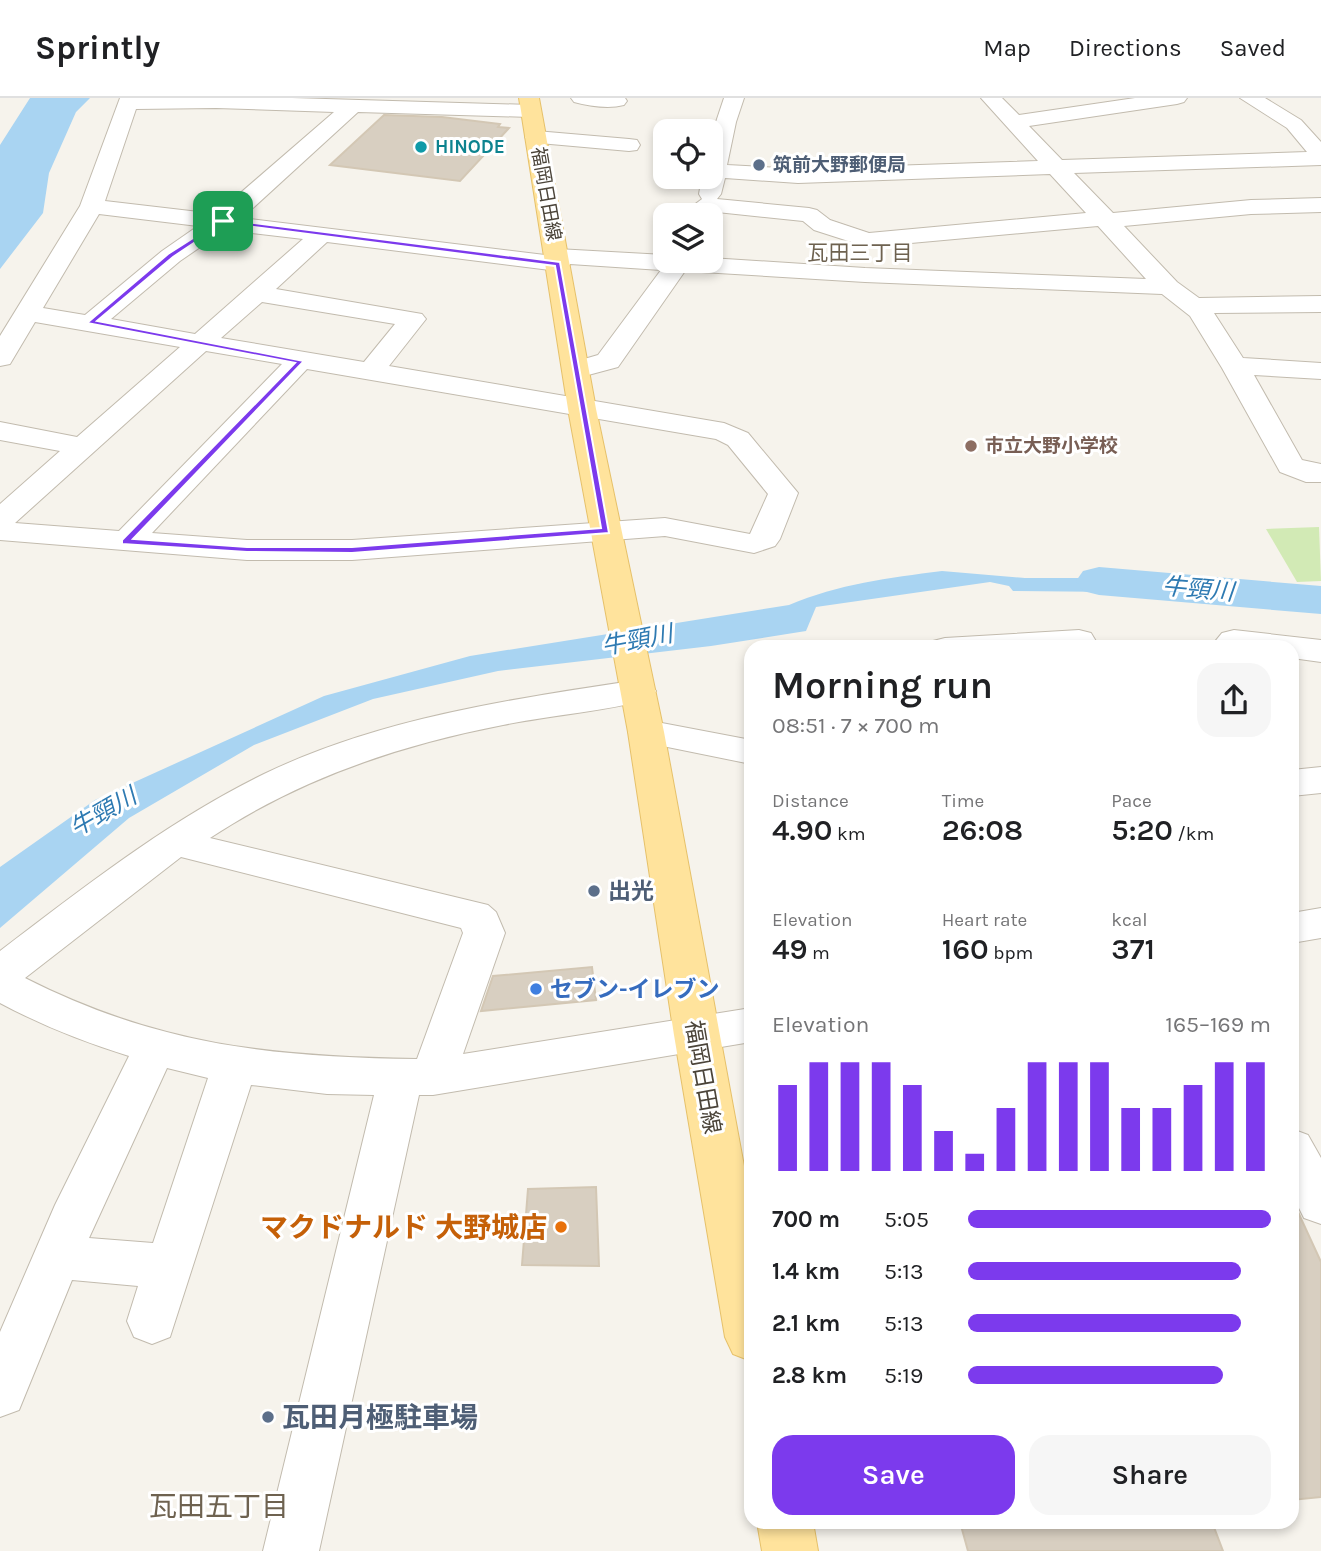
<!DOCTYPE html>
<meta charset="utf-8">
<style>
:root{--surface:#fff;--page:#f6f6f6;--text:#202124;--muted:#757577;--line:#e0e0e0;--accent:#7c3aed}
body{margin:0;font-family:Karla,"Noto Sans JP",sans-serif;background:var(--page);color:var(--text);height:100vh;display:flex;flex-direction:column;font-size:26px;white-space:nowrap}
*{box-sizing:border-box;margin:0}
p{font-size:23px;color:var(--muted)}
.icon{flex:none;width:38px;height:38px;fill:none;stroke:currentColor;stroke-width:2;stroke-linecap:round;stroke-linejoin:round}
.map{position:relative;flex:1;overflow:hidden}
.details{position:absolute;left:744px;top:542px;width:555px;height:889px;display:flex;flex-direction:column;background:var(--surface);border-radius:21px;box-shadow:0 4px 10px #0003}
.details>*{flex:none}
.controls{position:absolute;left:653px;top:21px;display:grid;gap:14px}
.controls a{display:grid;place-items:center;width:70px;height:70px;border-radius:14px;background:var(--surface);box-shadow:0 4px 10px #0003;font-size:35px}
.pin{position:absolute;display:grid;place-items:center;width:60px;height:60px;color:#fff;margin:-30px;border-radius:14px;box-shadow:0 4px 10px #0006}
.round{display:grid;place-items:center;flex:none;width:74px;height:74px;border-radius:21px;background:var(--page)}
.headline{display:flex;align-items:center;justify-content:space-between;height:119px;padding:0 28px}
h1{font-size:38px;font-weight:600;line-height:52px}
.stats{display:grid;grid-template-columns:repeat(3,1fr);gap:10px;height:119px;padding:7px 28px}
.stats div{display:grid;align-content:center}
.stats b{font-size:30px;font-weight:600}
.stats small{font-size:19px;font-weight:400}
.stats p{font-size:19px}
.chart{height:196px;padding:14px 28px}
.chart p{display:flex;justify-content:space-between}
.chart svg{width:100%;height:126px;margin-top:7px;stroke:var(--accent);stroke-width:6}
.button{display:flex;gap:14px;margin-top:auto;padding:14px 28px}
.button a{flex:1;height:80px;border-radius:21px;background:var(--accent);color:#fff;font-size:28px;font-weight:600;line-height:80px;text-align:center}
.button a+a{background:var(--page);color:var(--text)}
ul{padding:0 28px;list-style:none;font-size:23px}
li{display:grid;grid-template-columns:112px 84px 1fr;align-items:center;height:52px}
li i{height:18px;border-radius:9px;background:var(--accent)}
header{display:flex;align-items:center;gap:42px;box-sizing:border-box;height:98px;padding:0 35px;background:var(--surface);border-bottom:2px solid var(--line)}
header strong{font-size:33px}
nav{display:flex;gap:38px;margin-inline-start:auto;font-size:24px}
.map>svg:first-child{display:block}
.green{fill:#d2eab5}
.water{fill:#a9d4f2}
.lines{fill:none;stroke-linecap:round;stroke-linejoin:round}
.river{fill:#a9d4f2;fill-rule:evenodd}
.building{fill:#d8cfc1;stroke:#d3c7b4;stroke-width:2}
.minor-casing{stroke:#c2bbae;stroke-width:2}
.major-casing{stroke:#e6c16a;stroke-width:2}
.minor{fill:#fff;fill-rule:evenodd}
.major{fill:#ffe39c;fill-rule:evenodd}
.route{fill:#7c3aed;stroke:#fff;stroke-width:2;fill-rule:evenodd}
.culture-dot{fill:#0f9aa8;stroke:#fff;stroke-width:2.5}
.service-dot{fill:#5c6f8a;stroke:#fff;stroke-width:2.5}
.education-dot{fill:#8d6e63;stroke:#fff;stroke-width:2.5}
.shop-dot{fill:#3f7fe0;stroke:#fff;stroke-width:2.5}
.food-dot{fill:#e8710a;stroke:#fff;stroke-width:2.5}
.labels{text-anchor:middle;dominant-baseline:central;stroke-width:6;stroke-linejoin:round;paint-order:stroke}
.far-culture-label{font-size:19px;font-weight:bold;fill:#0d838f;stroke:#fff;text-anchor:start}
.far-service-label{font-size:19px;font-weight:bold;fill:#4e5e75;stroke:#fff;text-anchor:start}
.far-street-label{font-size:19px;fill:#4b4439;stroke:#fff}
.far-education-label{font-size:19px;font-weight:bold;fill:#785e54;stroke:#fff;text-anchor:start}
.far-neighbourhood-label{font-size:21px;fill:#6e6250;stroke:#fff}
.service-label{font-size:23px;font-weight:bold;fill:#4e5e75;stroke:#fff;text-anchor:start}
.shop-label{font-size:23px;font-weight:bold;fill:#366cbe;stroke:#fff;text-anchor:start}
.street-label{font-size:23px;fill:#4b4439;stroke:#fff}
.water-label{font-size:24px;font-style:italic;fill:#2e7ab2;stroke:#fff}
.near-food-label{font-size:28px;font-weight:bold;fill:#c56008;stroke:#fff;text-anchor:end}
.near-service-label{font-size:28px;font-weight:bold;fill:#4e5e75;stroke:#fff;text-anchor:start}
.near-neighbourhood-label{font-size:28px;fill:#6e6250;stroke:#fff}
</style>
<header>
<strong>Sprintly</strong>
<nav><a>Map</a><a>Directions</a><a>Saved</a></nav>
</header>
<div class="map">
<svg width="1321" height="1453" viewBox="0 0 1321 1453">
<rect width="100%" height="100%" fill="#f6f3ec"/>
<path class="green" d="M 1319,429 L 1321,483 L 1297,484 L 1266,431 Z"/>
<g class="water">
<path d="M 30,0 L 90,0 L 76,14 L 49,75 L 43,115 L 0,171 L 0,47 Z"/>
<path d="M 942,473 L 1025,480 L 1121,480 L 1183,489 L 1117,494 L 1013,493 L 1009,488 L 990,484 L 816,509 L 806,533 L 711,548 L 498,573 L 373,601 L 254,647 L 129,720 L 0,830 L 0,769 L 95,702 L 324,598 L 470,558 L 789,507 C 839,486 888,480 942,473 Z"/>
</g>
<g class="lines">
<path class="river" d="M 1099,469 L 1321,488 L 1321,516 L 1099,497 L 1083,493 L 1076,483 L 1083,473 Z"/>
</g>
<g class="building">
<path d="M 384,17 L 442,19 L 500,26 L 498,29 L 509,30 L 460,83 L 330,67 Z"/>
<path d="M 592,869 L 596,902 L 481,913 L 493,878 Z"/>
<path d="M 596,1089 L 599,1168 L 522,1167 L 528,1091 Z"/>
<path d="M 1292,1101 L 1321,1164 L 1321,1399 L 1292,1402 Z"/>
<path d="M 960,1424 L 1212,1424 L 1223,1453 L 968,1453 Z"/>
</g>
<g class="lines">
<g class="minor-casing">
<g id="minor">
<path d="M 120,0 L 292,0 L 530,7 L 537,9 L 540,13 L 537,17 L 530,19 L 358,14 L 242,120 L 545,157 L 548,153 L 557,151 L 665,157 L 665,163 L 710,163 L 710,160 L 865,170 L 1146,181 L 1098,128 L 867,149 L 814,132 L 803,123 L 698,112 L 694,107 L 702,101 L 699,96 L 702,79 L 710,79 L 710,42 L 724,0 L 744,0 L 736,24 L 727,67 L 798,71 L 1038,63 L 981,0 L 1002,0 L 1019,17 L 1135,0 L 1187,0 L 1184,4 L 1177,6 L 1029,28 L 1062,62 L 1307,54 L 1287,30 L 1240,0 L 1265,0 L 1301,22 L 1321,44 L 1321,67 L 1074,75 L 1113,115 L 1251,102 L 1321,100 L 1321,114 L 1251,116 L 1124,128 L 1177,184 L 1199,200 L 1321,198 L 1321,214 L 1214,215 L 1243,260 L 1321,265 L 1321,281 L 1254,277 L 1302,362 L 1321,366 L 1321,384 L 1306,384 L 1280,374 L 1222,270 L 1190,218 L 1162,196 L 865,184 L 685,173 L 618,269 L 577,280 L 567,278 L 563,272 L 567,266 L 598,257 L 661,172 L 570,166 L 567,171 L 558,173 L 327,144 L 276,191 L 422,216 L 426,221 L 389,268 L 724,325 L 748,335 L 798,395 L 780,441 L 775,448 L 754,455 L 665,438 L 352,462 L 247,462 L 0,442 L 0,406 L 60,353 L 0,342 L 0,324 L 77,339 L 180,249 L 35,224 L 10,266 L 0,268 L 0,238 L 80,108 ZM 216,10 L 334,14 L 216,116 L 105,103 L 136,11 ZM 1050,76 L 1086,115 L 869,135 L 830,122 L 817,112 L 809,110 L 717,101 L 721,96 L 725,80 L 798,85 ZM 99,116 L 198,128 L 162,153 L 85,217 L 43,210 ZM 225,132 L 303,141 L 195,236 L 111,221 L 180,163 ZM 262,204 L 395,226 L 364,264 L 221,240 ZM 206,253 L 282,266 L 119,433 L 15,425 ZM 307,271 L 716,341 L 728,347 L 768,396 L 750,436 L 665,420 L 352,442 L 247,442 L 152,435 Z"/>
<path d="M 571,0 L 625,0 L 627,3 L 624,7 C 609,11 589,8 574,4 Z"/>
<path d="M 536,33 L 629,41 L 637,42 L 640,47 L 637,52 L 629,53 L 528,44 L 525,39 L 528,34 Z"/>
<path d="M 1079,532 L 1091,535 L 1100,550 L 928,550 L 933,543 L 945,540 Z"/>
<path d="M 1234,532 L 1321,542 L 1321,564 L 1292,560 L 1292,550 L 1215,550 L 1213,546 L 1222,535 Z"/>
<path d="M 638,582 L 650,585 L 656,593 L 650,601 C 602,614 551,617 503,627 C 399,647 299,681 210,740 L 488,807 L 496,814 L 505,835 L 463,956 L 751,910 L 751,944 L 433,997 L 419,997 L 319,1453 L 263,1453 L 374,997 L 327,996 L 251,987 L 170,1239 L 152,1246 L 134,1239 L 127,1223 L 138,1188 L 72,1182 L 19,1312 L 0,1319 L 0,1234 L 55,1107 L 129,958 C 84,944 41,927 0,905 L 0,853 C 84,789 168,723 264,676 C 380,620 512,601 638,582 ZM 181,759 L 461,830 L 463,835 L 417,961 C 271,959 157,947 25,880 ZM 167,970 L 208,980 L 153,1145 L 89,1140 Z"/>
<path d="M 646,622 L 751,642 L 751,666 L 633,642 L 628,634 L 633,626 Z"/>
<path d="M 1321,669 L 1321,695 L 1292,698 L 1292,672 Z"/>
<path d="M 1321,810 L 1321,840 L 1292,845 L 1292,815 Z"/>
<path d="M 1292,1031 L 1308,1037 L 1321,1060 L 1321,1126 L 1304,1120 L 1292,1096 Z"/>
</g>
</g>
<g class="major-casing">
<g id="major">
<path d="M 519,0 L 539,0 L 596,311 L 664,634 L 751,1106 L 751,1263 L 733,1256 L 725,1239 L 674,937 L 628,634 L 568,311 Z"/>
<path d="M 757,1424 L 813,1424 L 818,1453 L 762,1453 Z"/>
</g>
</g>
<use href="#minor" class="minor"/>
<use href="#major" class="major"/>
</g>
<path class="route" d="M 223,121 L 560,164 L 609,435 L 352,455 L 247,454 L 122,446 L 122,442 L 295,265 L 87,225 L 168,156 ZM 224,125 L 555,168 L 601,430 L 352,449 L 247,449 L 133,441 L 304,263 L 97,223 L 173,159 Z"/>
<circle class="culture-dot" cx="421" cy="49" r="7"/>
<g class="service-dot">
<circle cx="759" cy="67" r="7"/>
<circle cx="594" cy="793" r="7"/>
<circle cx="268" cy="1319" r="7"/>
</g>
<circle class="education-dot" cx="971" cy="348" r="7"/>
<circle class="shop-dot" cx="536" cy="891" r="7"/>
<circle class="food-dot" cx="561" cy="1129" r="7"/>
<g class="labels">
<g class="far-culture-label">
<text x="435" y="49">HINODE</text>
</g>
<g class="far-service-label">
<text x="773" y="67">筑前大野郵便局</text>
</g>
<g class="far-street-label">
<text transform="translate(546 96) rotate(80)">福岡日田線</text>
</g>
<g class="far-education-label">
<text x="985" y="348">市立大野小学校</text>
</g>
<g class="far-neighbourhood-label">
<text x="860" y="155">瓦田三丁目</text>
</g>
<g class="service-label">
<text x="608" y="793">出光</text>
</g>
<g class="shop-label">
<text x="550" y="891">セブン-イレブン</text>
</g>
<g class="street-label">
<text transform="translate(703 979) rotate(80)">福岡日田線</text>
</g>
<g class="water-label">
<text transform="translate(1198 491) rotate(5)">牛頸川</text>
<text transform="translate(637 542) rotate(-11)">牛頸川</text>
<text transform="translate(103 714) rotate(-30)">牛頸川</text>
</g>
<g class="near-food-label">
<text x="547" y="1129">マクドナルド 大野城店</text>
</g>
<g class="near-service-label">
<text x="282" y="1319">瓦田月極駐車場</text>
</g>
<g class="near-neighbourhood-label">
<text x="219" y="1408">瓦田五丁目</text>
</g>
</g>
</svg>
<div class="controls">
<a><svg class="icon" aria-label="locate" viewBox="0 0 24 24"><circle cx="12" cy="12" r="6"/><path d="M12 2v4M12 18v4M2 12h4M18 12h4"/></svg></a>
<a><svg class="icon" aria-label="layers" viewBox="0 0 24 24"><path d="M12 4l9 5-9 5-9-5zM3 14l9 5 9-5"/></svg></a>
</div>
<div class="pin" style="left:223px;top:123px;background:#1e9e55"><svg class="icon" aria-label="arrive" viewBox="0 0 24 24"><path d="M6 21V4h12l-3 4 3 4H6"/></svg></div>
<section class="details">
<div class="headline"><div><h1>Morning run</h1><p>08:51 · 7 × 700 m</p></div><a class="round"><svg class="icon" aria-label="share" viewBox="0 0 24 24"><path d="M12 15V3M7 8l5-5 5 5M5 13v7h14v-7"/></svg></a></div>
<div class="stats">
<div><p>Distance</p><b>4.90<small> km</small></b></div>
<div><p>Time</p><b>26:08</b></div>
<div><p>Pace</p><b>5:20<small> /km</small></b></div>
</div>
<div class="stats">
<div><p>Elevation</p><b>49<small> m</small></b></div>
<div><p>Heart rate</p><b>160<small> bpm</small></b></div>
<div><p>kcal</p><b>371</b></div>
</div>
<div class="chart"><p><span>Elevation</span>165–169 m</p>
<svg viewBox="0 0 160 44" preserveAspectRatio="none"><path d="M5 44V14M15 44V6M25 44V6M35 44V6M45 44V14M55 44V30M65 44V38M75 44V22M85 44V6M95 44V6M105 44V6M115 44V22M125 44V22M135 44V14M145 44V6M155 44V6"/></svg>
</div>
<ul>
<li><b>700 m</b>5:05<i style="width:100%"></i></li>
<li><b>1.4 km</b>5:13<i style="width:90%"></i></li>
<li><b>2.1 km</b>5:13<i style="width:90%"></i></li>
<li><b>2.8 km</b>5:19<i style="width:84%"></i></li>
</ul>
<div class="button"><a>Save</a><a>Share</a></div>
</section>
</div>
